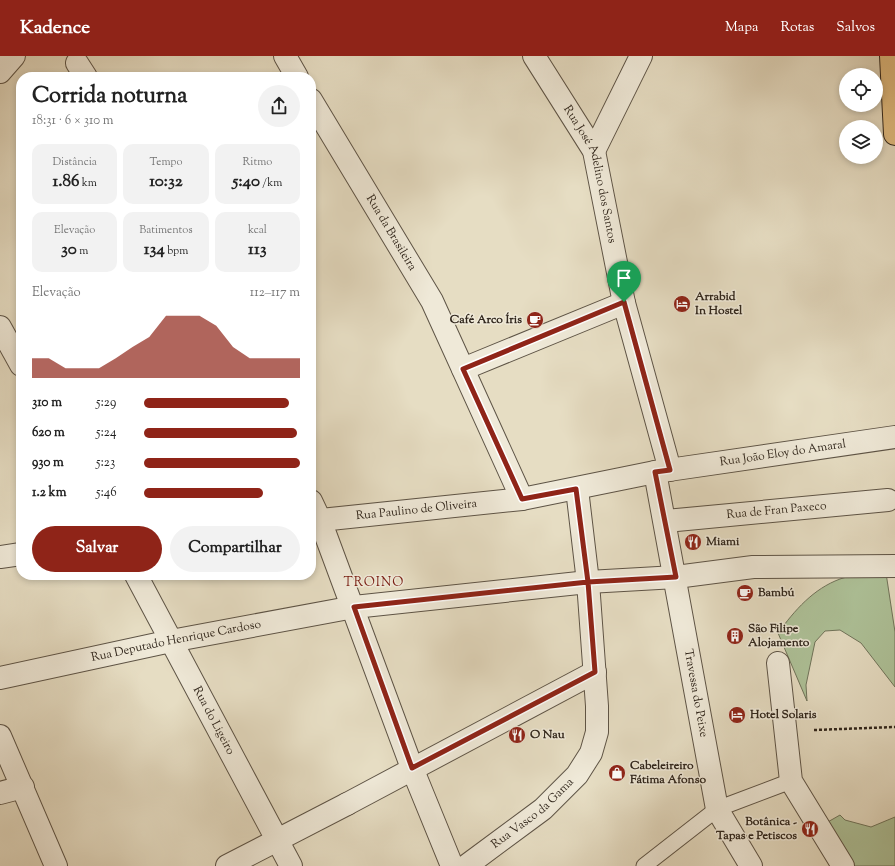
<!DOCTYPE html>
<html lang="pt">
<meta charset="utf-8">
<style>
:root{--surface:#fff;--page:#f2f2f2;--text:#222;--muted:#767676;--accent:#8f2418}
body{margin:0;font-family:"Sorts Mill Goudy",serif;background:var(--page);color:var(--text);height:100vh;display:flex;flex-direction:column;font-size:15px;white-space:nowrap}
*{box-sizing:border-box;margin:0}
p{font-size:13px;color:var(--muted)}
.icon{flex:none;width:22px;height:22px;fill:none;stroke:currentColor;stroke-width:2;stroke-linecap:round;stroke-linejoin:round}
.map{position:relative;flex:1;overflow:hidden}
.side{position:absolute;left:16px;top:16px;width:300px;height:508px;display:flex;flex-direction:column;background:var(--surface);border-radius:16px;box-shadow:0 2px 6px #0003}
.side>*{flex:none}
.controls{position:absolute;left:839px;top:12px;display:grid;gap:8px}
.controls a{display:grid;place-items:center;width:44px;height:44px;border-radius:50%;background:var(--surface);box-shadow:0 2px 6px #0003;font-size:20px}
.pin{position:absolute;display:grid;place-items:center;width:34px;height:34px;color:#fff;margin:-41px -17px;border-radius:50% 50% 50% 0;rotate:-45deg;box-shadow:0 0 4px #0007}
.pin .icon{rotate:45deg}
.round{display:grid;place-items:center;flex:none;width:42px;height:42px;border-radius:21px;background:var(--page)}
.summary{display:flex;align-items:center;justify-content:space-between;height:68px;padding:0 16px}
h1{font-size:22px;font-weight:800;line-height:30px}
.metrics{display:grid;grid-template-columns:repeat(3,1fr);gap:6px;height:68px;padding:4px 16px}
.metrics div{display:grid;align-content:center;border-radius:10px;background:var(--page);text-align:center}
.metrics b{font-size:17px;font-weight:800}
.metrics small{font-size:11px;font-weight:400}
.metrics p{font-size:11px}
.chart{height:112px;padding:8px 16px}
.chart p{display:flex;justify-content:space-between}
.chart svg{width:100%;height:72px;margin-top:4px;fill:var(--accent);opacity:.7}
.cta{display:flex;gap:8px;margin-top:auto;padding:8px 16px}
.cta a{flex:1;height:46px;border-radius:24px;background:var(--accent);color:#fff;font-size:16px;font-weight:800;line-height:46px;text-align:center}
.cta a+a{background:var(--page);color:var(--text)}
ul{padding:0 16px;list-style:none;font-size:13px}
li{display:grid;grid-template-columns:64px 48px 1fr;align-items:center;height:30px}
li i{height:10px;border-radius:5px;background:var(--accent)}
header{display:flex;align-items:center;gap:24px;box-sizing:border-box;height:56px;padding:0 20px;background:var(--accent);color:#fff}
header strong{font-size:19px}
nav{display:flex;gap:22px;margin-inline-start:auto;font-size:14px}
.map>svg:first-child{display:block}
.green{fill:#aec299;stroke:#70745b}
.lines{fill:none;stroke-linecap:round;stroke-linejoin:round}
.service-casing{stroke:#5e5446;stroke-width:17}
.pedestrian-casing{stroke:#5e5446;stroke-width:24}
.minor-casing{stroke:#5e5446;stroke-width:24}
.primary-casing{stroke:#31271d;stroke-width:24}
.path{stroke:#31271d;stroke-width:2.5;stroke-dasharray:3 2;stroke-linecap:butt}
.service{stroke:#efe9d8;stroke-width:15}
.pedestrian{stroke:#efe9d8;stroke-width:22}
.minor{stroke:#efe9d8;stroke-width:22}
.primary{stroke:#e3be82;stroke-width:22}
.route-casing{stroke:#fff;stroke-width:8}
.route{stroke:#8f2418;stroke-width:5}
.labels{text-anchor:middle;dominant-baseline:central;stroke-width:3;stroke-linejoin:round;paint-order:stroke}
.street-label{font-size:12px;fill:#31271d;stroke:#efe9d8}
.poi-label{font-size:12px;font-weight:bold;fill:#31271d;stroke:#efe9d8;text-anchor:start}
.neighbourhood-label{font-size:13px;letter-spacing:1px;fill:#7a1f14;stroke:#efe9d8}
</style>
<header>
<strong>Kadence</strong>
<nav><a>Mapa</a><a>Rotas</a><a>Salvos</a></nav>
</header>
<div class="map">
<svg width="895" height="810" viewBox="0 0 895 810">
<rect width="100%" height="100%" fill="#e6ddc3"/>
<filter id="stains"><feTurbulence type="fractalNoise" baseFrequency=".005" numOctaves="4"/><feColorMatrix values="0 0 0 0 .2 0 0 0 0 .09 0 0 0 0 .02 0 0 0 .5 -.17"/></filter>
<radialGradient id="worn" r=".72"><stop offset=".6" stop-color="#630" stop-opacity="0"/><stop offset="1" stop-color="#630" stop-opacity=".3"/></radialGradient>
<g class="green">
<path d="M 886,517 L 895,576 L 895,631 L 861,587 L 840,574 L 825,575 L 815,586 L 806,629 L 807,645 L 778,577 C 795,554 813,533 840,523 C 854,518 872,518 886,517 Z"/>
<path d="M 840,759 L 845,764 L 871,771 L 895,761 L 895,810 L 852,810 L 826,767 Z"/>
</g>
<g class="lines">
<g class="service-casing">
<path id="service" d="M 644,810 L 717,753 L 791,725"/>
</g>
<g class="pedestrian-casing">
<g id="pedestrian">
<path d="M 463,313 L 624,247"/>
<path id="s1" d="M 655,416 L 717,753 L 751,810"/>
<path d="M 320,464 L 412,712 L 452,810"/>
<path id="s2" d="M 666,465 L 888,444"/>
<path d="M 354,551 L 588,526 L 676,521 L 753,511 L 895,510"/>
<path d="M 347,748 L 595,616"/>
</g>
</g>
<g class="minor-casing">
<g id="minor">
<path d="M 285,0 L 297,21"/>
<path id="s3" d="M 534,0 L 594,95 L 624,247 L 670,414"/>
<path d="M 77,7 L 86,21"/>
<path d="M 0,16 L 14,0"/>
<path id="s4" d="M 311,44 L 432,245 L 522,443"/>
<path d="M 594,95 L 641,0"/>
<path d="M 0,271 L 21,309"/>
<path d="M 311,445 L 320,464"/>
<path id="s5" d="M 311,465 L 522,443 L 655,416 L 895,381"/>
<path d="M 0,501 L 21,498"/>
<path id="s6" d="M 136,519 L 291,810"/>
<path d="M 778,607 L 791,725 L 843,810"/>
<path id="s7" d="M 0,622 L 171,585 L 354,551"/>
<path d="M 0,680 L 56,810"/>
<path d="M 0,737 L 23,731"/>
<path d="M 227,810 L 347,748"/>
<path id="s8" d="M 466,810 L 543,753 L 577,719 L 591,697 L 597,676 L 597,650 L 588,526 L 577,433"/>
</g>
</g>
<g class="primary-casing">
<path id="primary" d="M 891,0 L 895,78"/>
</g>
<path class="path" d="M 814,674 L 895,671"/>
<use href="#service" class="service"/>
<use href="#pedestrian" class="pedestrian"/>
<use href="#minor" class="minor"/>
<use href="#primary" class="primary"/>
</g>
<g class="lines">
<g class="route-casing">
<path id="route" d="M 624,246 L 463,313 L 522,443 L 576,433 L 588,526 L 595,616 L 412,712 L 354,551 L 588,526 L 676,521 L 655,416 L 670,414 L 624,246"/>
</g>
<use href="#route" class="route"/>
</g>
<defs>
<g id="hotel-disc" transform="scale(0.9)"><circle r="9.5" fill="#8f2418" stroke="#efe9d8"/><path d="M-6-4.5h1.5V1H6V5H4.5V3h-9V5H-6ZM-4 0a1.8 1.8 0 1 1 3.6 0ZM.5 0V-2.5h3Q6-2.5 6 0Z" fill="#fff"/></g>
<g id="cafe-disc" transform="scale(0.9)"><circle r="9.5" fill="#8f2418" stroke="#efe9d8"/><path d="M-5.5-4.5H6V0H3Q3 3.5 0 3.5H-2.5Q-5.5 3.5-5.5 0ZM3-3.2v2h1.7v-2ZM-6 4.5H4V6H-6Z" fill="#fff"/></g>
<g id="restaurant-disc" transform="scale(0.9)"><circle r="9.5" fill="#8f2418" stroke="#efe9d8"/><path d="M-5-6h1v4h1v-4h1v4h1v-4h1v5L-1.5 .5V6h-2V.5L-5-1ZM5-6V6H3V1.5H1.5Q1.5-4 5-6Z" fill="#fff"/></g>
<g id="building-disc" transform="scale(0.9)"><circle r="9.5" fill="#8f2418" stroke="#efe9d8"/><path d="M-4-6H4V6H1V3H-1V6H-4ZM-2.5-4.3h1.7v1.8h-1.7ZM.8-4.3h1.7v1.8H.8ZM-2.5-1h1.7V.8h-1.7ZM.8-1h1.7V.8H.8Z" fill="#fff"/></g>
<g id="shop-disc" transform="scale(0.9)"><circle r="9.5" fill="#8f2418" stroke="#efe9d8"/><path d="M-5-2.5h2.3a2.7 3.5 0 0 1 5.4 0H5L5.5 6h-11ZM-1.5-2.5h3a1.5 2.3 0 0 0-3 0Z" fill="#fff"/></g>
</defs>
<g fill-rule="evenodd">
<use href="#hotel-disc" x="682" y="248"/>
<use href="#cafe-disc" x="535" y="264"/>
<use href="#restaurant-disc" x="693" y="486"/>
<use href="#cafe-disc" x="745" y="537"/>
<use href="#building-disc" x="735" y="580"/>
<use href="#hotel-disc" x="737" y="659"/>
<use href="#restaurant-disc" x="517" y="679"/>
<use href="#shop-disc" x="617" y="717"/>
<use href="#restaurant-disc" x="810" y="773"/>
</g>
<g class="labels">
<g class="street-label">
<text stroke="none"><textPath href="#s3" startOffset="133">Rua José Adelino dos Santos</textPath></text>
<text stroke="none"><textPath href="#s4" startOffset="155">Rua da Brasileira</textPath></text>
<text stroke="none"><textPath href="#s5" startOffset="477">Rua João Eloy do Amaral</textPath></text>
<text stroke="none"><textPath href="#s5" startOffset="106">Rua Paulino de Oliveira</textPath></text>
<text stroke="none"><textPath href="#s2" startOffset="111">Rua de Fran Paxeco</textPath></text>
<text stroke="none"><textPath href="#s7" startOffset="180">Rua Deputado Henrique Cardoso</textPath></text>
<text stroke="none"><textPath href="#s1" startOffset="225">Travessa do Peixe</textPath></text>
<text stroke="none"><textPath href="#s6" startOffset="165">Rua do Ligeiro</textPath></text>
<text stroke="none"><textPath href="#s8" startOffset="85">Rua Vasco da Gama</textPath></text>
</g>
<g class="poi-label">
<text x="695" y="241">Arrabid<tspan x="695" dy="14">In Hostel</tspan></text>
<text x="522" y="264" text-anchor="end">Café Arco Íris</text>
<text x="706" y="486">Miami</text>
<text x="758" y="537">Bambú</text>
<text x="748" y="573">São Filipe<tspan x="748" dy="14">Alojamento</tspan></text>
<text x="750" y="659">Hotel Solaris</text>
<text x="530" y="679">O Nau</text>
<text x="630" y="710">Cabeleireiro<tspan x="630" dy="14">Fátima Afonso</tspan></text>
<text x="797" y="766" text-anchor="end">Botânica -<tspan x="797" dy="14">Tapas e Petiscos</tspan></text>
</g>
<g class="neighbourhood-label">
<text x="374" y="527">TROINO</text>
</g>
</g>
<rect width="100%" height="100%" filter="url(#stains)"/>
<rect width="100%" height="100%" fill="url(#worn)"/>
</svg>
<div class="controls">
<a><svg class="icon" aria-label="locate" viewBox="0 0 24 24"><circle cx="12" cy="12" r="6"/><path d="M12 2v4M12 18v4M2 12h4M18 12h4"/></svg></a>
<a><svg class="icon" aria-label="layers" viewBox="0 0 24 24"><path d="M12 4l9 5-9 5-9-5zM3 14l9 5 9-5"/></svg></a>
</div>
<div class="pin" style="left:624px;top:246px;background:#1e9e55"><svg class="icon" aria-label="arrive" viewBox="0 0 24 24"><path d="M6 21V4h12l-3 4 3 4H6"/></svg></div>
<section class="side">
<div class="summary"><div><h1>Corrida noturna</h1><p>18:31 · 6 × 310 m</p></div><a class="round"><svg class="icon" aria-label="share" viewBox="0 0 24 24"><path d="M12 15V3M7 8l5-5 5 5M5 13v7h14v-7"/></svg></a></div>
<div class="metrics">
<div><p>Distância</p><b>1.86<small> km</small></b></div>
<div><p>Tempo</p><b>10:32</b></div>
<div><p>Ritmo</p><b>5:40<small> /km</small></b></div>
</div>
<div class="metrics">
<div><p>Elevação</p><b>30<small> m</small></b></div>
<div><p>Batimentos</p><b>134<small> bpm</small></b></div>
<div><p>kcal</p><b>113</b></div>
</div>
<div class="chart"><p><span>Elevação</span>112–117 m</p>
<svg viewBox="0 0 160 44" preserveAspectRatio="none"><path d="M0 44V32L10 32L20 38L30 38L40 38L50 32L60 25L70 19L80 6L90 6L100 6L110 12L120 25L130 32L140 32L150 32L160 32V44z"/></svg>
</div>
<ul>
<li><b>310 m</b>5:29<i style="width:93%"></i></li>
<li><b>620 m</b>5:24<i style="width:98%"></i></li>
<li><b>930 m</b>5:23<i style="width:100%"></i></li>
<li><b>1.2 km</b>5:46<i style="width:76%"></i></li>
</ul>
<div class="cta"><a>Salvar</a><a>Compartilhar</a></div>
</section>
</div>
